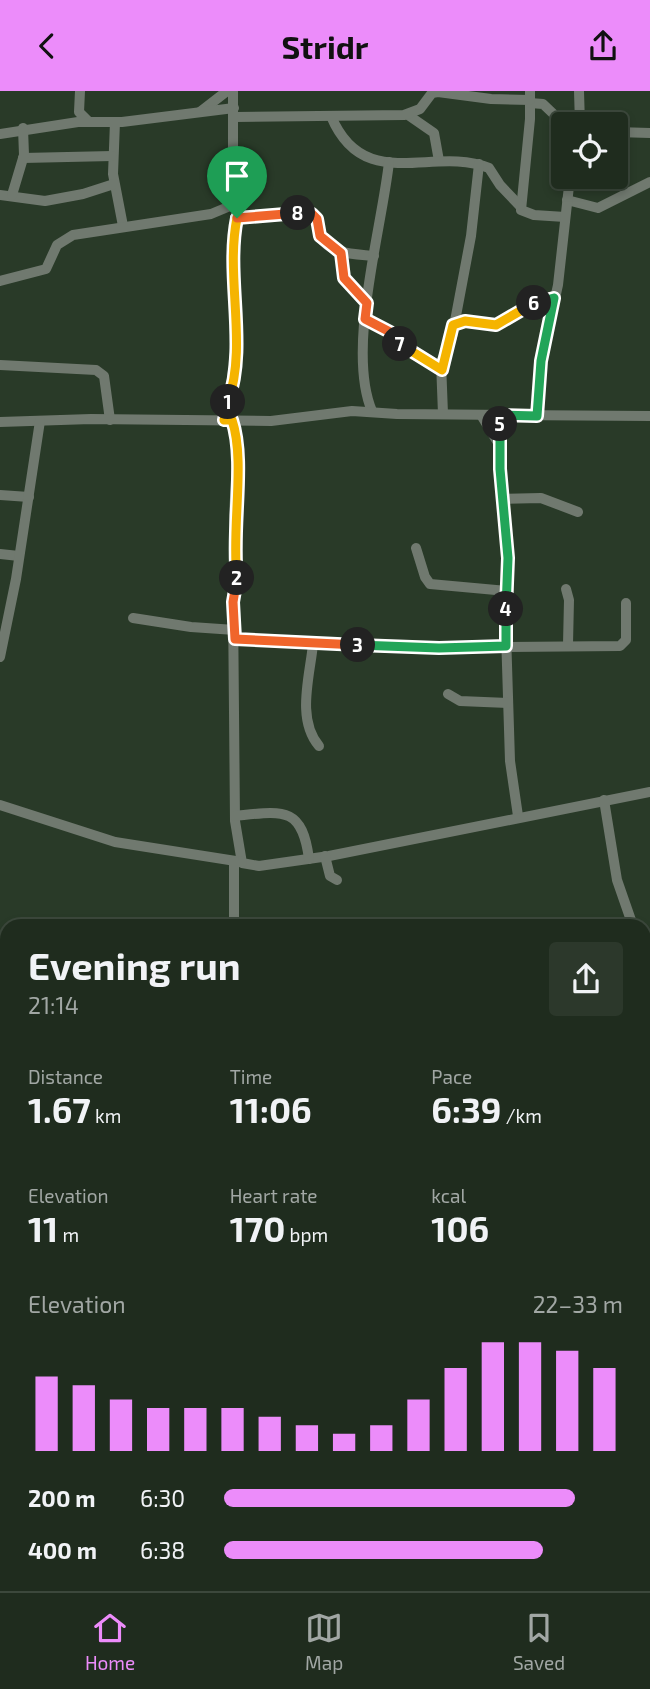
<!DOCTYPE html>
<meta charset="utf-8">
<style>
:root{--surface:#1f2c1e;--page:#2c382b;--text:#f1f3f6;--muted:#a1a7a4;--line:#3c483c;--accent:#ec8cfa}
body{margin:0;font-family:"Exo 2",sans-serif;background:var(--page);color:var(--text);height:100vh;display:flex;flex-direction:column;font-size:26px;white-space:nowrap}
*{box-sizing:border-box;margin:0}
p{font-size:23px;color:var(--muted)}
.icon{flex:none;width:38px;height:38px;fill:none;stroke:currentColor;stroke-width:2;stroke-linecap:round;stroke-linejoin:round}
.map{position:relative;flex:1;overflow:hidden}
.sheet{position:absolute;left:0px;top:828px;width:651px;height:674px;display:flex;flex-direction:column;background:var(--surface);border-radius:21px 21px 0 0;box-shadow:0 4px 10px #0003,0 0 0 2px var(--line)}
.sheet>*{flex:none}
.fabs{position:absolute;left:551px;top:21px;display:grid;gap:14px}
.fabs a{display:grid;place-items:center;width:77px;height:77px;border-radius:7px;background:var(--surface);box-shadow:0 4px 10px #0003,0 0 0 2px var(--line);font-size:35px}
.pin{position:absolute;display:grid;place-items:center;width:60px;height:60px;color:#fff;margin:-72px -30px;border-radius:50% 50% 50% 0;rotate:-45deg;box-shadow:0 0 7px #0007}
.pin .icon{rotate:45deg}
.km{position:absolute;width:35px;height:35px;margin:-18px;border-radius:50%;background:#222;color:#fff;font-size:19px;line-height:35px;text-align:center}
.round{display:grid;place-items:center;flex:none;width:74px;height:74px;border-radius:7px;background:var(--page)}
.summary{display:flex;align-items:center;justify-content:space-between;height:119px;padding:0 28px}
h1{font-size:38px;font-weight:700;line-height:52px}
.stats{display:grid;grid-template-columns:repeat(3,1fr);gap:10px;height:119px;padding:7px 28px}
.stats div{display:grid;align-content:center}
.stats b{font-size:35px;font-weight:700}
.stats small{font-size:19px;font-weight:400}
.stats p{font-size:19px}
.chart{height:196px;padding:14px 28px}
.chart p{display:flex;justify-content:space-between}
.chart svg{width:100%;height:126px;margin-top:7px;stroke:var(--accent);stroke-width:6}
ul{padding:0 28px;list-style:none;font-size:23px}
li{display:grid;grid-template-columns:112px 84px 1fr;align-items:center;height:52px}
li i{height:18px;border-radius:9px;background:var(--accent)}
header{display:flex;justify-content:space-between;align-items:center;height:91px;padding:0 28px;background:var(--accent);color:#111;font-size:32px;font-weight:700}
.tab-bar{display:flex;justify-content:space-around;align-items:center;height:98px;border-top:2px solid var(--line);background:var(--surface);font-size:19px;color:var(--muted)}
.tab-bar a{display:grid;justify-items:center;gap:4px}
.tab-bar .current{color:var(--accent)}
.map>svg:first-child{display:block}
.green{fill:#485f45}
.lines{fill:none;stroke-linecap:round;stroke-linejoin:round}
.minor{stroke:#70796f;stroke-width:10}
.split-1-casing{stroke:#fff;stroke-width:14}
.split-2-casing{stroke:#fff;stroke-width:14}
.split-3-casing{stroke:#fff;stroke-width:14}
.split-4-casing{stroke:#fff;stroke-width:14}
.split-5-casing{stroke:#fff;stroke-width:14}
.split-6-casing{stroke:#fff;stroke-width:14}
.split-7-casing{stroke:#fff;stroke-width:14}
.split-8-casing{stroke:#fff;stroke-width:14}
.split-9-casing{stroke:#fff;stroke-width:14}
.split-1{stroke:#f5b400;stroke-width:9}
.split-2{stroke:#f5b400;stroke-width:9}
.split-3{stroke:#f0652b;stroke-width:9}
.split-4{stroke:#22a559;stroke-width:9}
.split-5{stroke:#22a559;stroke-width:9}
.split-6{stroke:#22a559;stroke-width:9}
.split-7{stroke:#f5b400;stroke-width:9}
.split-8{stroke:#f0652b;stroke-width:9}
.split-9{stroke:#f0652b;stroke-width:9}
</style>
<header><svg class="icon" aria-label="back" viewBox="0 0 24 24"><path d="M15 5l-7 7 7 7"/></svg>Stridr<svg class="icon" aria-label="share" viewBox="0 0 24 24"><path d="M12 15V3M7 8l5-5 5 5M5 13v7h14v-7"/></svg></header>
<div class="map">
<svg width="650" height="1500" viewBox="0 0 650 1500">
<rect width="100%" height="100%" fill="#293a28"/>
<path class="green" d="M 0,1476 L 7,1479 L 7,1494 L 48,1495 L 63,1500 L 0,1500 Z"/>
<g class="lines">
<g class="minor">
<path d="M 80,0 L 79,21 L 89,31"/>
<path d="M 530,0 L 530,28 L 521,119 L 534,124 L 565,126"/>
<path d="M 579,0 L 580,33"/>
<path d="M 530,12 L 543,13 L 564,33"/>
<path d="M 200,21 L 227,0"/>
<path d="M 408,24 L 434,42 L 439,70"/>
<path d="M 331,25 C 364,104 433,54 489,77 L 500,94 L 520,115"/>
<path d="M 235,26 L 404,24 L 420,18 L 432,2 L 438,1 L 491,8 L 530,9"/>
<path d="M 115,31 L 113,83 L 123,135"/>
<path d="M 616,41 L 650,42"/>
<path d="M 0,43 L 78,31 L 122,31 L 234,17"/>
<path d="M 23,67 L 112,65"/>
<path d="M 0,104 L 45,110 L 83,103 L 114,93"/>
<path d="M 12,104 L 24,64 L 23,37"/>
<path d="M 567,109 L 598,117 L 650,91"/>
<path d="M 237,127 L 312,123 L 317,128 C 319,133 317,140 320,145 C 329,164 357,163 374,165"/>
<path d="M 341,162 L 344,187 L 367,212"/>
<path d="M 0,190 L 46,178 L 57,154 L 73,144 L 211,123 L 235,113"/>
<path d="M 365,228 C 389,237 390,248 406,259 C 417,267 429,269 442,279"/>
<path d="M 453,234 L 465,230 L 496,234 L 524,216 L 554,207"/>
<path d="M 0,274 L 96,279 L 104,285 L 110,329"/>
<path d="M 372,320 C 346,259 382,137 389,71"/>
<path d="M 443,323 L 441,271 L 452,246 L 471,145 L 479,73"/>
<path d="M 481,324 L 500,355"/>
<path d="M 501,324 L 500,378 L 508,467 L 506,542 L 510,670 L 518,725"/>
<path d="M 537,325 L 541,270 L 558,194 L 570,86"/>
<path d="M 224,329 L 231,301 L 235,258 L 234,140 L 238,122 L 233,104 L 233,0"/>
<path d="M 232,329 L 238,354 L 234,424 L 237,486 L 233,511 L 235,730 L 242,772 L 259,775 L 329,765 L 650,701"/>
<path d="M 0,331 L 91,328 L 271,330 L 352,320 L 397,323 L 650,325"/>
<path d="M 0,404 L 29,406"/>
<path d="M 502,408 L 541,407 L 578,421"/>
<path d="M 416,457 L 425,486 L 430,493 L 507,500"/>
<path d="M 0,463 L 19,465"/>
<path d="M 566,498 L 569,509 L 568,553"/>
<path d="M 133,527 L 191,536 L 235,539"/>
<path d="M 235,548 L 398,557 L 620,555 L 626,549 L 626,512"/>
<path d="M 313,553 C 310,585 296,628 319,655"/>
<path d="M 0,566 L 16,488 L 40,330"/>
<path d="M 448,603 L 460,610 L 508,612"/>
<path d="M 604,709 L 617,789 L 633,835"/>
<path d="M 0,714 L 115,751 L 242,771"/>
<path d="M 235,725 C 282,720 302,714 309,768"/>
<path d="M 325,765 L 330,785 L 337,789"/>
<path d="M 234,835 L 234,770"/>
<path d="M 644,846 L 650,850"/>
<path d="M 0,866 L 7,868"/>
<path d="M 644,1019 L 650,1018"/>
<path d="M 644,1141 L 648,1147 L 644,1161"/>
<path d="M 0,1142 L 7,1137"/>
<path d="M 644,1234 L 650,1238"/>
<path d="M 644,1391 L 650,1387"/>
<path d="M 644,1401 L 650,1434"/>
</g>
</g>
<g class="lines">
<g class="split-1-casing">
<path id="split-1" d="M 228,311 C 248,253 225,186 237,127"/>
</g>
<g class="split-2-casing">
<path id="split-2" d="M 228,311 L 224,329 L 232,329 C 246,370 231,439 237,487"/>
</g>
<g class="split-3-casing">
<path id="split-3" d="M 237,487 L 233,511 L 235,548 L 358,554"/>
</g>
<g class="split-4-casing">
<path id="split-4" d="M 358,554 L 439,557 L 506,555 L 506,518"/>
</g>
<g class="split-5-casing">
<path id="split-5" d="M 500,333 L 500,378 L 508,467 L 506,518"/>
</g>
<g class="split-6-casing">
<path id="split-6" d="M 500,333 L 501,324 L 537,325 L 541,270 L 554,207 L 534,212"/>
</g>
<g class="split-7-casing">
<path id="split-7" d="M 400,253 L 442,279 L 453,234 L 465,230 L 496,234 L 534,212"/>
</g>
<g class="split-8-casing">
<path id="split-8" d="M 298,122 L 312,123 L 317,128 L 320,145 L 341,162 L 344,187 L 367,212 L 365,228 L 390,241 L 400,253"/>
</g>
<g class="split-9-casing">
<path id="split-9" d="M 237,127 L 298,122"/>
</g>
<use href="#split-1" class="split-1"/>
<use href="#split-2" class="split-2"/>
<use href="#split-3" class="split-3"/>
<use href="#split-4" class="split-4"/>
<use href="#split-5" class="split-5"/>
<use href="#split-6" class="split-6"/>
<use href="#split-7" class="split-7"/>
<use href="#split-8" class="split-8"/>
<use href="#split-9" class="split-9"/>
</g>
</svg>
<div class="fabs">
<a><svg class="icon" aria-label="locate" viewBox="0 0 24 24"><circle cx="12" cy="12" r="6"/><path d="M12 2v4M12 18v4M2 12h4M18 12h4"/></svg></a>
</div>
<div class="pin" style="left:237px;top:127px;background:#1e9e55"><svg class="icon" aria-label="arrive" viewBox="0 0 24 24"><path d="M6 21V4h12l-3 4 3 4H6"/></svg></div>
<b class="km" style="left:228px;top:311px">1</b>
<b class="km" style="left:237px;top:487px">2</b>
<b class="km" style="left:358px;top:554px">3</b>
<b class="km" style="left:506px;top:518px">4</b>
<b class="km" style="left:500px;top:333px">5</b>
<b class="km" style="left:534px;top:212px">6</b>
<b class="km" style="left:400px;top:253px">7</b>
<b class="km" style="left:298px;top:122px">8</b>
<section class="sheet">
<div class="summary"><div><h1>Evening run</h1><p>21:14</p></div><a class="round"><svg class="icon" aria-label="share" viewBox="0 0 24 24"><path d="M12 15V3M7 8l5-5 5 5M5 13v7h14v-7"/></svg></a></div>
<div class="stats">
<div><p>Distance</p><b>1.67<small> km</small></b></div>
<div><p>Time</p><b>11:06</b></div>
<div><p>Pace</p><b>6:39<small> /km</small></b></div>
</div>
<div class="stats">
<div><p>Elevation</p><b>11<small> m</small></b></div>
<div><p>Heart rate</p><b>170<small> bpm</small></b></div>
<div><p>kcal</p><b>106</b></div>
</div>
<div class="chart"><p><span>Elevation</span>22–33 m</p>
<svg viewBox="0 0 160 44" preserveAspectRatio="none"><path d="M5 44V18M15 44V21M25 44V26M35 44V29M45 44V29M55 44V29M65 44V32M75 44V35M85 44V38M95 44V35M105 44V26M115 44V15M125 44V6M135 44V6M145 44V9M155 44V15"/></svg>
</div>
<ul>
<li><b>200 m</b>6:30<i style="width:88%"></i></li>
<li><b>400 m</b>6:38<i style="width:80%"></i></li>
</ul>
</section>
</div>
<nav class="tab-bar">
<a class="current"><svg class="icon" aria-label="home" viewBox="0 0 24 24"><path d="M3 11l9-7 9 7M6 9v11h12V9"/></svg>Home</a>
<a><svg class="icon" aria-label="map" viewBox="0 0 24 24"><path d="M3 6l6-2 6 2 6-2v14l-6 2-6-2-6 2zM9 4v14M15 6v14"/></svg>Map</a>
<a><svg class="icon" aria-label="saved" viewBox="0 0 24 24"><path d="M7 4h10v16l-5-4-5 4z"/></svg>Saved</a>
</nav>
